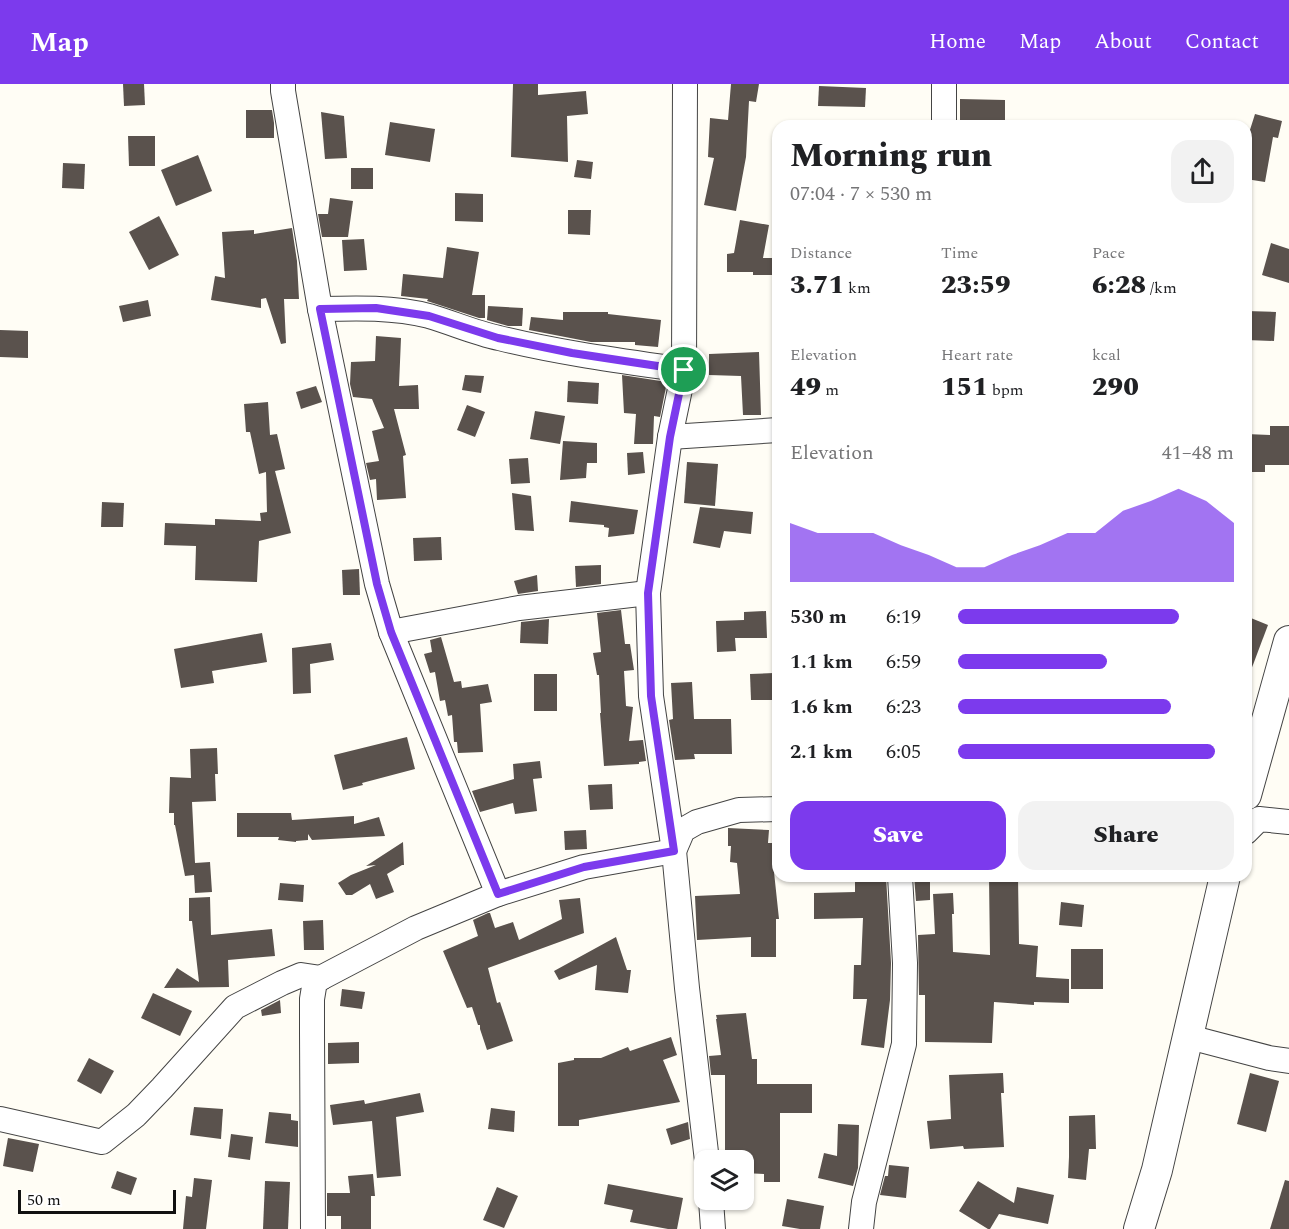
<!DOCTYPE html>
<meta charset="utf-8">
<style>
:root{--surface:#fff;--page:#f2f2f2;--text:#202124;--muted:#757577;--accent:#7c3aed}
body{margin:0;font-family:Spectral,serif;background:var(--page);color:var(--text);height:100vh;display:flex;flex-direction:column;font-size:22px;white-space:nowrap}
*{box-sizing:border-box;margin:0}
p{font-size:20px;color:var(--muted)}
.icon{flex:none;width:33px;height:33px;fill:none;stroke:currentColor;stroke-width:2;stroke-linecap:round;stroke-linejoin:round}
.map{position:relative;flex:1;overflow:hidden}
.sheet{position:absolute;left:772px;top:36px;width:480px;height:762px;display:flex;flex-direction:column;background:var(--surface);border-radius:18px;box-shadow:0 2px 4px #0004}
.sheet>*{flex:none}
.buttons{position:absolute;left:694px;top:1066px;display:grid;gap:12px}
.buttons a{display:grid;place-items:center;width:60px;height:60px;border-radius:12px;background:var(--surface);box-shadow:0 2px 4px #0004;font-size:30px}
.scale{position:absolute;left:18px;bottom:15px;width:158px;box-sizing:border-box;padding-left:6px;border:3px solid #111;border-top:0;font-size:16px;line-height:21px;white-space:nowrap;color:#111;-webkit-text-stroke:4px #fff;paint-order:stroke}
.pin{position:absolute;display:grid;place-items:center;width:51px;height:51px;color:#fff;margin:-26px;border:3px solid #fff;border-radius:50%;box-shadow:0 2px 6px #0007}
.round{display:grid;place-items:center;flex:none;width:63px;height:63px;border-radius:18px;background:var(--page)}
.summary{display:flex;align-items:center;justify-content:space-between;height:102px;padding:0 18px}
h1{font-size:33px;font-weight:800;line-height:45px}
.stats{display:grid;grid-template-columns:repeat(3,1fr);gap:9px;height:102px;padding:6px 18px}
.stats div{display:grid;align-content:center}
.stats b{font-size:26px;font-weight:800}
.stats small{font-size:16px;font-weight:400}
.stats p{font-size:16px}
.chart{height:168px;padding:12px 18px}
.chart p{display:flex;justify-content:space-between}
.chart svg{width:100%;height:108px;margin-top:6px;fill:var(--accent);opacity:.7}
.action{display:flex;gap:12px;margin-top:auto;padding:12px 18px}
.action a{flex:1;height:69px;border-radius:18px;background:var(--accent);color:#fff;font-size:24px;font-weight:800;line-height:69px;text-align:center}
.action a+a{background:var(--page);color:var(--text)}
ul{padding:0 18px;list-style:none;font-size:20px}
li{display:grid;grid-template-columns:96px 72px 1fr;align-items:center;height:45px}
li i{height:15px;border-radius:8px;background:var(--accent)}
header{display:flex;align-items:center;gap:36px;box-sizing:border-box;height:84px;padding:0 30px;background:var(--accent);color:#fff}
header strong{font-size:28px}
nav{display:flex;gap:33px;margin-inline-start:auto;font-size:21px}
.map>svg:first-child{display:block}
.building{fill:#5a524d}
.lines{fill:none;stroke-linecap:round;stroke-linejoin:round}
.minor-casing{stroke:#444;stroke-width:26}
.tertiary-casing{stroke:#444;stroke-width:32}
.minor{stroke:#fff;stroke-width:24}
.tertiary{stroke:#fff;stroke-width:30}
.route-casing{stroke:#fff;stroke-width:12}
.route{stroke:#7c3aed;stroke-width:8}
</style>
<header>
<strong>Map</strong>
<nav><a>Home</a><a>Map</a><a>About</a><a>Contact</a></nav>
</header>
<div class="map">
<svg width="1289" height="1145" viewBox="0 0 1289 1145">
<rect width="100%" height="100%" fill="#fffdf5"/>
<g class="building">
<path d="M 123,0 L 144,0 L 145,21 L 124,22 Z"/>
<path d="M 513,0 L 538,0 L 538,11 L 586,7 L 588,30 L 567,32 L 568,78 L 511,73 Z"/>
<path d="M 731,0 L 759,0 L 756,18 L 749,17 L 746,73 L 736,127 L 704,121 L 714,74 L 708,73 L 710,34 L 728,36 Z"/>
<path d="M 819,2 L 866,4 L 865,23 L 818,22 Z"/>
<path d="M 960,15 L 1005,16 L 1005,42 L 960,42 Z"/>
<path d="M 246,26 L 272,26 L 274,39 L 274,54 L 246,54 Z"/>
<path d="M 321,28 L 344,32 L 347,74 L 325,75 Z"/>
<path d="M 1255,30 L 1282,37 L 1278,54 L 1273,53 L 1265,98 L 1246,95 L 1246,49 L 1249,49 Z"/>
<path d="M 390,38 L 435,45 L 430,78 L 385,71 Z"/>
<path d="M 128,52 L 155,52 L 155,82 L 129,82 Z"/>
<path d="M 198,71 L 212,107 L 176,122 L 161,86 Z"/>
<path d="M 577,76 L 593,78 L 591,95 L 574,93 Z"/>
<path d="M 63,79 L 85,80 L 84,105 L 62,104 Z"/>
<rect x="351" y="84" width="22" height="21"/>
<path d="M 455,109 L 483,110 L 483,138 L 455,137 Z"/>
<path d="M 330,114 L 353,117 L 348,153 L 322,153 L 318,130 L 328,130 Z"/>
<path d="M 568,126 L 591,126 L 590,151 L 568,150 Z"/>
<path d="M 159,132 L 179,171 L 149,186 L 129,148 Z"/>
<path d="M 740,136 L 769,141 L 763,174 L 778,174 L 778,191 L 753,191 L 753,188 L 727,188 L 727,170 L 734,169 Z"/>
<path d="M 292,144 L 297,177 L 299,215 L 284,215 L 286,259 L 281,260 L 266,214 L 261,215 L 261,224 L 211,216 L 215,192 L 225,194 L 222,148 L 254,146 L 254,150 Z"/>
<path d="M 364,155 L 367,186 L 344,187 L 342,156 Z"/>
<path d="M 1271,159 L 1289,165 L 1289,199 L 1262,191 Z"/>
<path d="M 447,163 L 479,168 L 472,211 L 485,211 L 485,234 L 479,234 L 427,217 L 428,215 L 401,212 L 403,190 L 443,194 Z"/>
<path d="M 148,216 L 151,232 L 123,238 L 119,222 Z"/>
<path d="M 488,222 L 523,224 L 522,242 L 508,242 L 487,236 Z"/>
<path d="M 1246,227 L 1276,228 L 1274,257 L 1246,256 Z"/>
<path d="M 563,228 L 608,228 L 608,230 L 661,236 L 658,263 L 635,261 L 635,258 L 591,258 L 529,246 L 531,233 L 563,236 Z"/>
<path d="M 0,246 L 28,247 L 28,274 L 0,273 Z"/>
<path d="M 376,252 L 401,254 L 399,302 L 418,301 L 419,325 L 394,325 L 406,371 L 403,372 L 406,414 L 377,416 L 376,395 L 370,396 L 366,379 L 379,377 L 372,347 L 384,344 L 372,315 L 353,313 L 350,300 L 351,278 L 375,277 Z"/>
<path d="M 759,268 L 761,331 L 743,331 L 741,292 L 709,291 L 709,270 Z"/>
<path d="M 465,291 L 484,292 L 481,309 L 462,306 Z"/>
<path d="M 622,291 L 667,298 L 660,333 L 654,332 L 653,360 L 634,360 L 636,330 L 624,329 Z"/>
<path d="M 568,297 L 599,299 L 598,320 L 567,318 Z"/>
<path d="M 316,302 L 322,318 L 301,325 L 296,308 Z"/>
<path d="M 268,318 L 270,351 L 277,350 L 285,385 L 275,387 L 291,449 L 259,457 L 257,498 L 195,496 L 196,462 L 164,461 L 165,439 L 215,441 L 215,435 L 261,437 L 260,429 L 267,428 L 266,388 L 259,390 L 250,348 L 246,348 L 244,320 Z"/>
<path d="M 467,321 L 485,328 L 475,353 L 457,346 Z"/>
<path d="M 535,327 L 565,332 L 560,360 L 530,355 Z"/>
<path d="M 1270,342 L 1289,342 L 1289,381 L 1265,381 L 1265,388 L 1246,388 L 1246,350 L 1270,351 Z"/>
<path d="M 563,357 L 597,359 L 597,379 L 587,379 L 586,394 L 560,396 Z"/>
<path d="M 643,368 L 645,389 L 628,391 L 627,369 Z"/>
<path d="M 528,374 L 530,399 L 511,400 L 509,375 Z"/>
<path d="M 687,378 L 718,380 L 715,422 L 684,419 Z"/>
<path d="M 512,409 L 531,412 L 534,447 L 515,446 Z"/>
<path d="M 571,417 L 638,426 L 634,450 L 608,453 L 609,444 L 604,443 L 604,441 L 569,438 Z"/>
<path d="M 102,418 L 124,419 L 123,443 L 101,443 Z"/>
<path d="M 700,423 L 753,428 L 751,450 L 724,447 L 720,464 L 693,459 Z"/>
<path d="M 441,453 L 442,476 L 414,477 L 413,454 Z"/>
<path d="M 601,481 L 601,500 L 576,503 L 575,482 Z"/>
<path d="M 359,485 L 360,511 L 343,511 L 342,486 Z"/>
<path d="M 537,491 L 538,507 L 518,510 L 514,497 Z"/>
<path d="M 621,526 L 625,560 L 630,560 L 634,586 L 624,587 L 626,622 L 633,623 L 629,657 L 643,656 L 646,677 L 639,678 L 639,680 L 604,682 L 600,629 L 601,629 L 599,591 L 597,591 L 593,569 L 601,568 L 597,529 Z"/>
<path d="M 766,527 L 767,554 L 735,554 L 736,567 L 717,568 L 716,537 L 744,536 L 744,528 Z"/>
<path d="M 1246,532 L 1268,541 L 1248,594 L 1246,593 Z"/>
<path d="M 549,535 L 548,560 L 520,559 L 521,538 Z"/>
<path d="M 262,549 L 267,578 L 212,587 L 214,599 L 181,604 L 174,565 Z"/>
<path d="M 441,553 L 454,598 L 461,597 L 462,604 L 488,600 L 492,618 L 480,620 L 483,668 L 458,669 L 457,658 L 454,658 L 452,631 L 448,632 L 445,616 L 440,617 L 435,588 L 430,589 L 424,570 L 432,568 L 430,556 Z"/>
<path d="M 331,559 L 334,576 L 310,580 L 311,609 L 293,610 L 292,564 Z"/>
<path d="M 774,589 L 775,616 L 751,616 L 750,590 Z"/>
<rect x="534" y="590" width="23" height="37"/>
<path d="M 692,598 L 694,635 L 731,635 L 732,670 L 694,670 L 695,675 L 675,676 L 669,636 L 673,635 L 671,599 Z"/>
<path d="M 407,653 L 415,685 L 362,699 L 363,701 L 343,706 L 334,671 Z"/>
<path d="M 217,664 L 218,690 L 215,690 L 216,717 L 192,718 L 195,779 L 210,778 L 212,808 L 195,809 L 194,791 L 185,792 L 175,741 L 174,741 L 174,729 L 169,729 L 170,693 L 191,694 L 190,665 Z"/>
<path d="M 540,677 L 542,694 L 533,695 L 537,727 L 515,730 L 513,719 L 480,728 L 472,707 L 514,695 L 513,680 Z"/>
<path d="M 612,700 L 613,725 L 590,726 L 588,701 Z"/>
<path d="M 237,729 L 291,729 L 292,736 L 354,732 L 354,740 L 379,733 L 385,752 L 312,756 L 308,750 L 308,756 L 296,757 L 296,758 L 278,756 L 279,753 L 237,753 Z"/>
<path d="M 728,744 L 769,746 L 768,759 L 778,759 L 778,788 L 774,788 L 779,835 L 776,835 L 776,873 L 751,873 L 751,853 L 697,856 L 695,812 L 740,810 L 737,779 L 730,778 L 731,762 L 728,762 Z"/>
<path d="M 586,746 L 587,765 L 565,766 L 564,747 Z"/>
<path d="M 403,758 L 404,781 L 402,781 L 387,790 L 394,808 L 376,815 L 370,800 L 352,811 L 346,811 L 338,799 L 351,791 L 376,781 L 366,782 Z"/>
<path d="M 855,792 L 886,792 L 891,879 L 890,916 L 884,964 L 861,961 L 867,915 L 853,915 L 854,881 L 861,881 L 863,834 L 814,835 L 814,809 L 855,808 Z"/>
<path d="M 914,792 L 930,792 L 930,816 L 916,817 Z"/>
<path d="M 989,793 L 1018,793 L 1019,860 L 1038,862 L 1036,893 L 1069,895 L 1069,919 L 1034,918 L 1034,921 L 994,918 L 992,959 L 925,958 L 925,911 L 919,911 L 918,851 L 935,850 L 933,810 L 953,809 L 954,830 L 952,830 L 953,868 L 990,871 Z"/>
<path d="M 280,799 L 304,801 L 303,818 L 278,816 Z"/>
<path d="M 210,813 L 211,851 L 272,845 L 275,872 L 228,876 L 229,903 L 164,904 L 177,884 L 199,898 L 192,837 L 189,837 L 189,814 Z"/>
<path d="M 580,814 L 584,849 L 488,884 L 497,919 L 500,918 L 513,957 L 487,966 L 480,945 L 480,941 L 478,941 L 472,923 L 467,924 L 443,867 L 478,852 L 473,836 L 488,829 L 490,829 L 495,844 L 513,838 L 519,856 L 562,835 L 559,816 Z"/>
<path d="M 1061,818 L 1084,821 L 1082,843 L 1059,841 Z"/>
<path d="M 323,836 L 324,866 L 304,866 L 303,837 Z"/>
<path d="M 616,853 L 627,886 L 631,886 L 628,909 L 595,906 L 597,881 L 559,896 L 554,887 Z"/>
<rect x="1071" y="865" width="32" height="40"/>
<path d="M 342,905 L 365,908 L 362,925 L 340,922 Z"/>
<path d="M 153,909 L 192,927 L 180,952 L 141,934 Z"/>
<path d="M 280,916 L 281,929 L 262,932 L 261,926 Z"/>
<path d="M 746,929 L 752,975 L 757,975 L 757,1000 L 812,1000 L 812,1029 L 780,1029 L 780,1098 L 764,1098 L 764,1090 L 744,1089 L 744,1077 L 725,1077 L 725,991 L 711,991 L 709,972 L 721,971 L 716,935 L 717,935 L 716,931 Z"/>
<path d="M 671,953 L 677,971 L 663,976 L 680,1018 L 579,1036 L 579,1042 L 558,1042 L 558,979 L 574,976 L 574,974 L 601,974 L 628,963 L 630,967 Z"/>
<path d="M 359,958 L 359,979 L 328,980 L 328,959 Z"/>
<path d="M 89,974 L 114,987 L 101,1010 L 77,997 Z"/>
<path d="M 1003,989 L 1004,1009 L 1001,1009 L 1004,1063 L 964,1065 L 963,1062 L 930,1065 L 927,1037 L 951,1035 L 949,991 Z"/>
<path d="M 1250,989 L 1279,997 L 1266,1048 L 1237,1040 Z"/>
<path d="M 420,1009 L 424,1028 L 396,1033 L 401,1092 L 377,1094 L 372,1037 L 333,1041 L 330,1021 L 364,1016 L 365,1020 Z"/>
<path d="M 194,1023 L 223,1025 L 221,1055 L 190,1051 Z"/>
<path d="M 491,1024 L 515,1027 L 514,1048 L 488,1045 Z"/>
<path d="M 269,1028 L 291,1030 L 291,1036 L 298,1037 L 298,1063 L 265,1059 Z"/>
<path d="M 1095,1031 L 1096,1065 L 1089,1065 L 1086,1096 L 1068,1094 L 1069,1073 L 1069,1032 Z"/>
<path d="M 688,1038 L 690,1055 L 671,1061 L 666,1045 Z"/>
<path d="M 838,1040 L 859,1041 L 858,1084 L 853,1102 L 818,1094 L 824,1069 L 837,1072 Z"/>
<path d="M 231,1050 L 253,1053 L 250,1076 L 228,1073 Z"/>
<path d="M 8,1054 L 39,1060 L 33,1088 L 3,1082 Z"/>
<path d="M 889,1081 L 909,1083 L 906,1114 L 880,1111 L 885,1092 L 888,1092 Z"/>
<path d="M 117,1087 L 137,1094 L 131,1111 L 111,1104 Z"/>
<path d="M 373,1090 L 375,1112 L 371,1112 L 371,1145 L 341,1145 L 341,1132 L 327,1132 L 327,1109 L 350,1109 L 348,1092 Z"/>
<path d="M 194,1094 L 212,1096 L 206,1145 L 183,1145 L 186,1112 L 192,1113 Z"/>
<path d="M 1285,1096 L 1289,1097 L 1289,1145 L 1270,1145 Z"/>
<path d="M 265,1097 L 290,1098 L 288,1145 L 263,1145 Z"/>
<path d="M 978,1097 L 1014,1119 L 1017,1103 L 1054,1111 L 1048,1140 L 999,1130 L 990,1145 L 988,1145 L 959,1127 Z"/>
<path d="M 608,1100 L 683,1114 L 677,1145 L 668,1145 L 630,1138 L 633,1126 L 604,1120 Z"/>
<path d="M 497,1103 L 518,1112 L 504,1144 L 483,1136 Z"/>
<path d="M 787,1115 L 824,1122 L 820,1145 L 800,1145 L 782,1142 Z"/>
</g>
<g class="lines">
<g class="minor-casing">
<g id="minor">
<path d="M 283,0 L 283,7 L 320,225 L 377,500 L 391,548 L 498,810"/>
<path d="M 685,0 L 684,286 L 670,353 L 648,509 L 651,612 L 674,767 L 687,904 L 707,1077"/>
<path d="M 944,42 L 944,0"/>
<path d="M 320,225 C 357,224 394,223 429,232 C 453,239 475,249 499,254 C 560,269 622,277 684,286"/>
<path d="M 670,353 L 778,346"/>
<path d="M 391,548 L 519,524 L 648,509"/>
<path d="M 1246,748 L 1259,735 L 1289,738"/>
<path d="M 1189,953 L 1269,974 L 1289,977"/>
<path d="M 0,1035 L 102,1058 L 136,1031 L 162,1004 L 235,923 L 282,899 L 301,891 L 321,894"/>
<path d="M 711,1116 L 713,1145"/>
<path d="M 313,1145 L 312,948 L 312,915 L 315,897 L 416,844 L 498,810 L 584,783 L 674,767 L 683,746 L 697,738 L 739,726 L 778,725"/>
<path d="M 861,1145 L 864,1118 L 904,960 L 905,879 L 900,792"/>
</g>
</g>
<g class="tertiary-casing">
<g id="tertiary">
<path d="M 1246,711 L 1289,557"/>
<path d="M 1139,1145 L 1157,1086 L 1225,792"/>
</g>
</g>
<use href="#minor" class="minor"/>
<use href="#tertiary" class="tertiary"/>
</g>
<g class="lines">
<g class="route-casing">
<path id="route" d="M 376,224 L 429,232 L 498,254 L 572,269 L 684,286 L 670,353 L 648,509 L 651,612 L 674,767 L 584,783 L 498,810 L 391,548 L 377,500 L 320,225 Z"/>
</g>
<use href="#route" class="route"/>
</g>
</svg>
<div class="buttons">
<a><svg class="icon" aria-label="layers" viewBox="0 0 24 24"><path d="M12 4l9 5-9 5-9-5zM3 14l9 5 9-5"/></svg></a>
</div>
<div class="scale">50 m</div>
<div class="pin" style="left:684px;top:286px;background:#1e9e55"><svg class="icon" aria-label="arrive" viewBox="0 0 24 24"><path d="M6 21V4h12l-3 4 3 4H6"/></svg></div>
<section class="sheet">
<div class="summary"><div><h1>Morning run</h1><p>07:04 · 7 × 530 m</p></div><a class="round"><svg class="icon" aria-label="share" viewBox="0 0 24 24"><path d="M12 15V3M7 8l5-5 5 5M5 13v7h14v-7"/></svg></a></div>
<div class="stats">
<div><p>Distance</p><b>3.71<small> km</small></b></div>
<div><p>Time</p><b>23:59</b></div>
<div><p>Pace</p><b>6:28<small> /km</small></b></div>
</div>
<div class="stats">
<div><p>Elevation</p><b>49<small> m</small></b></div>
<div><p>Heart rate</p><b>151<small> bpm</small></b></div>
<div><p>kcal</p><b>290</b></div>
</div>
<div class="chart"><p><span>Elevation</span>41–48 m</p>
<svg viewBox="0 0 160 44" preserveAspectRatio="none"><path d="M0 44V20L10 24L20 24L30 24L40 29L50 33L60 38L70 38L80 33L90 29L100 24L110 24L120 15L130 11L140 6L150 11L160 20V44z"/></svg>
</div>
<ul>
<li><b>530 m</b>6:19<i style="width:80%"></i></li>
<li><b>1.1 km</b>6:59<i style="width:54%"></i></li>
<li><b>1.6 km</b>6:23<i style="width:77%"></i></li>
<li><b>2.1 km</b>6:05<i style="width:93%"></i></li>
</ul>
<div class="action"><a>Save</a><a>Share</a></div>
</section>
</div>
